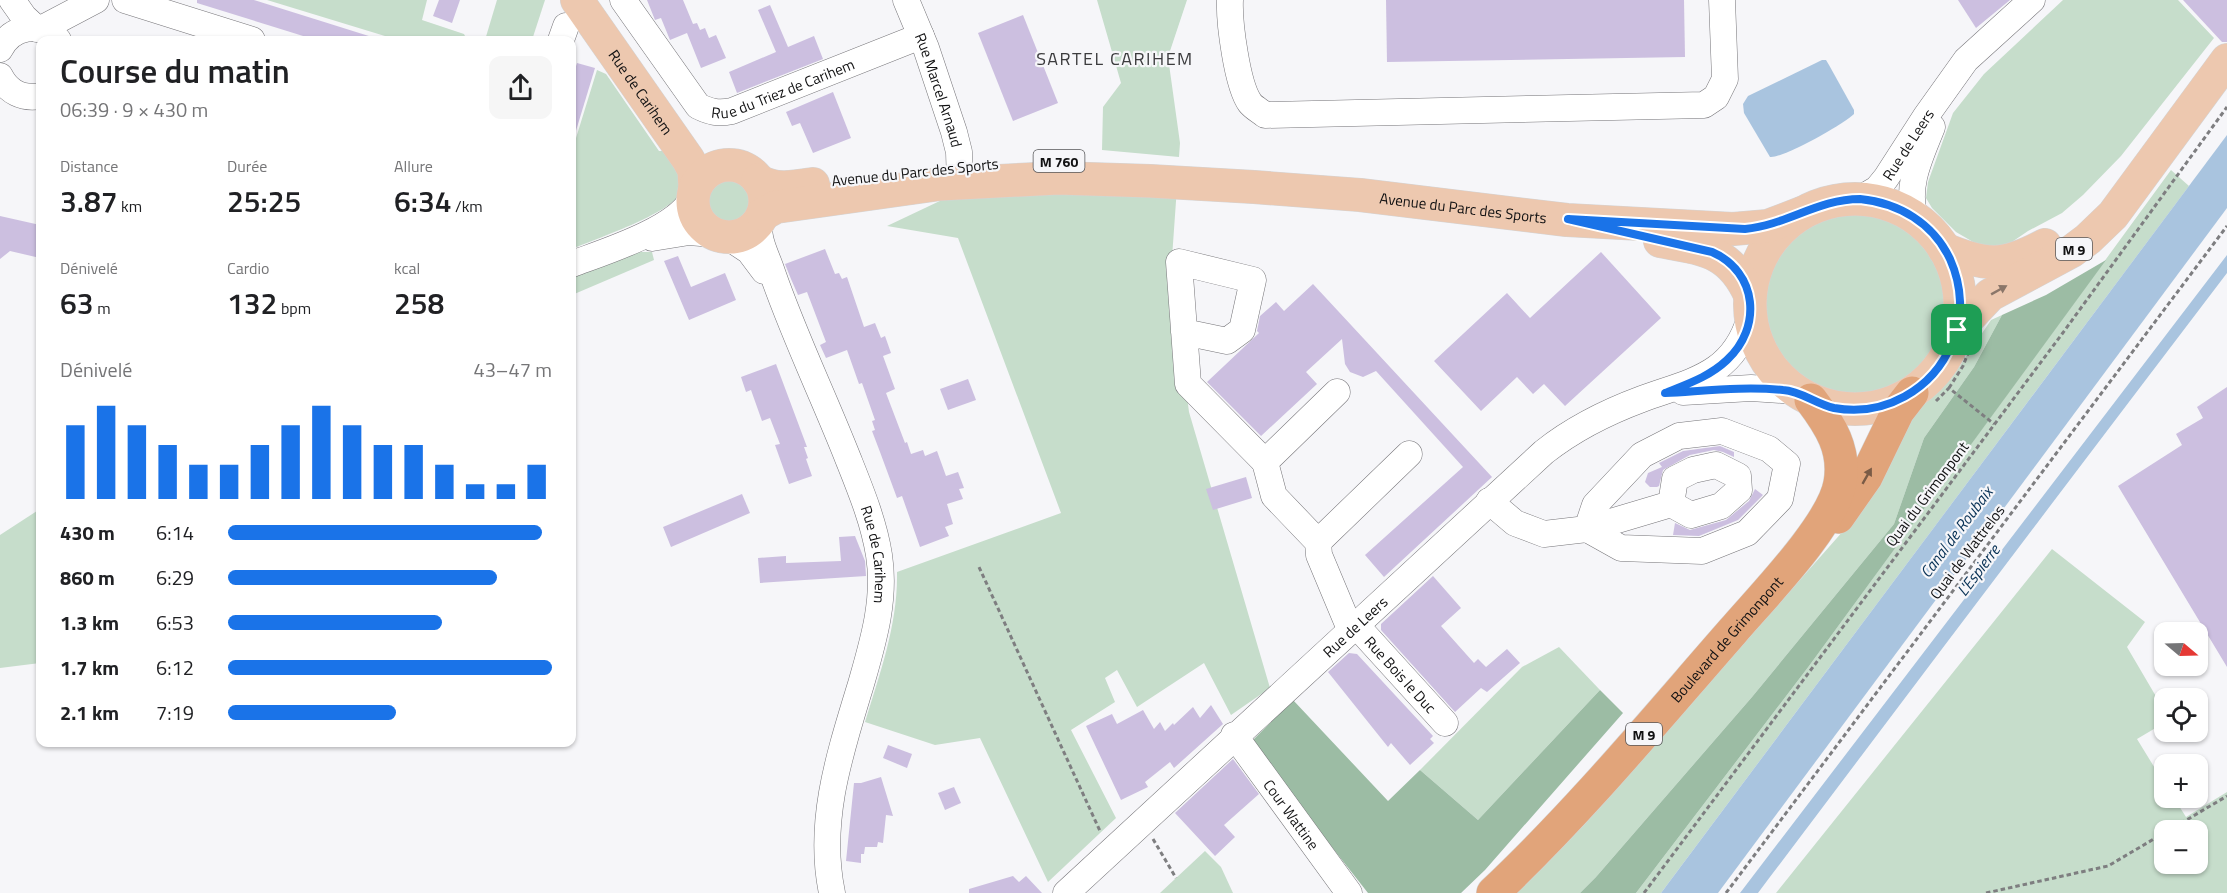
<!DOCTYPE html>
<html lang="fr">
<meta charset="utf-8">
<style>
:root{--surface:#fff;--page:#f6f6f6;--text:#202124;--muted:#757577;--accent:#1a73e8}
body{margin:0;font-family:"Titillium Web",sans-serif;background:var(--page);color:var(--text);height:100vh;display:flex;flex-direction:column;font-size:22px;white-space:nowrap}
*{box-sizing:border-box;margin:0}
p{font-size:20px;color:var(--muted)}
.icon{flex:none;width:33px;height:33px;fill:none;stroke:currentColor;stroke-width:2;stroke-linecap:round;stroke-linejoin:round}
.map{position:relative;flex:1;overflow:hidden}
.details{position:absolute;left:36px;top:36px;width:540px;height:711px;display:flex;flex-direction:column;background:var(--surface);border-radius:12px;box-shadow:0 2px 4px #0004}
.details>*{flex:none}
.needle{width:39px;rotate:109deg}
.buttons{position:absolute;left:2154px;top:622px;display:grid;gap:12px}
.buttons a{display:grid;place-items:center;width:54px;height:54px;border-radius:12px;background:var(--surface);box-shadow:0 2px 4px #0004;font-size:30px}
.pin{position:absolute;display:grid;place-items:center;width:51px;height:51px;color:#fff;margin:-26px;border-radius:12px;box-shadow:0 3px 9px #0006}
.round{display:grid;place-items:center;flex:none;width:63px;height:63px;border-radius:12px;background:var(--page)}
.overview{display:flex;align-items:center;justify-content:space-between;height:102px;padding:0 24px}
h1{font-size:33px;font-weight:600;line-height:45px}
.stats{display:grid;grid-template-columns:repeat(3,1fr);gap:9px;height:102px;padding:6px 24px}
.stats div{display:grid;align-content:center}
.stats b{font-size:30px;font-weight:600}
.stats small{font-size:16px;font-weight:400}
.stats p{font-size:16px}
.chart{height:168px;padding:12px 24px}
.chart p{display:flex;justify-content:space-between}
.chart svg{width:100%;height:108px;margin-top:6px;stroke:var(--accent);stroke-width:6}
ul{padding:0 24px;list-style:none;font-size:20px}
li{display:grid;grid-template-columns:96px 72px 1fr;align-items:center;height:45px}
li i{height:15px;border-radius:8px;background:var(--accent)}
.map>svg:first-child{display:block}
.green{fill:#c6ddcb;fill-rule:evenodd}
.forest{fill:#9cbca4}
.water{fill:#a9c4df}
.building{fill:#ccbfe0}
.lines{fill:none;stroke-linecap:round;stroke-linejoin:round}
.minor-casing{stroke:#767579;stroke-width:27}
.major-casing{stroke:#d4d4d5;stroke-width:34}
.highway-casing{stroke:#d4d4d5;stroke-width:34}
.path{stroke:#7e7e80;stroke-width:3;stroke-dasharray:4.5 3;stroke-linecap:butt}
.minor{stroke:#fff;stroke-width:26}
.major{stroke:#edc8af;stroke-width:33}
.highway{stroke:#e1a47a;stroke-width:33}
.oneway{fill:#8a7669}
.oneway2{fill:#7a5b46}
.route-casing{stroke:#fff;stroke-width:12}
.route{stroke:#1a73e8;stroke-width:8}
.labels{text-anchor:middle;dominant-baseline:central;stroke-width:4.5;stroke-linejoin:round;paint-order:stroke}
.shield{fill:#f6f6f9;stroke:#565658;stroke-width:1.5}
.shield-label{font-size:14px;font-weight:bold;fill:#121213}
.street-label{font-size:15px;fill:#121213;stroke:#f6f6f9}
.water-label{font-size:16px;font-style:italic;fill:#073155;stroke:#f6f6f9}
.quarter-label{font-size:18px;letter-spacing:1.5px;fill:#3c3c3e;stroke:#f6f6f9}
</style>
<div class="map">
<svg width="2227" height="893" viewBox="0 0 2227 893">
<rect width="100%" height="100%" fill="#f6f6f9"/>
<g class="green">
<path d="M 267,0 L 427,0 L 422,20 L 464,34 L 467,40 L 398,40 Z"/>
<path d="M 497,0 L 545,0 L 532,40 L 485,40 Z"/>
<path d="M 1097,0 L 1187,0 L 1168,57 L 1180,143 L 1179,157 L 1102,150 L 1103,107 L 1121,83 Z"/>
<path d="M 2063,0 L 2178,0 L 2214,38 L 2121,156 L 2083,195 L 2062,213 L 2028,231 L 2006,246 L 1980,246 L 1956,232 L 1932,208 L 1926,198 L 1928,182 L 1953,113 L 1984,74 Z"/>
<path d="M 597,70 L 606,74 L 659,151 L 666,151 C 675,163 686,177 680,193 C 672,213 593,240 572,249 L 572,151 Z"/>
<path d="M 2171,170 L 2189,186 L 1661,893 L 1636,893 L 1809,666 Z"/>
<circle cx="730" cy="201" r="23"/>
<path d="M 1177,187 L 1171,272 L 1189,412 L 1270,688 L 1231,715 L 1204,663 L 1137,707 L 1117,670 L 1105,678 L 1115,702 L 1071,730 L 1116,818 L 1048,882 L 980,738 L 935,745 L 865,722 C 880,673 898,624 897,572 L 1061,513 L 958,238 L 887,226 L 963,190 Z"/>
<circle cx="1855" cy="304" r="93"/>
<path d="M 640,252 L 652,252 L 654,260 L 572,295 L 572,274 Z"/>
<path d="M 2002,315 L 1974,367 L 1924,438 L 1894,524 L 1752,697 L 1596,877 L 1580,893 L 1516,893 L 1582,827 L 1844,530 L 1899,425 L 1951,379 L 1991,320 Z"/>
<path d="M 40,509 L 40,663 L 0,668 L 0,535 Z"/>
<path d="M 2052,549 L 2145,622 L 2127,647 L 2164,710 L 2164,723 L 2137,739 L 2164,783 L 2164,798 L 2174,798 L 2186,817 L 2227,792 L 2227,893 L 1776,893 ZM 2164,831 L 2198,831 L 2198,864 L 2164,864 Z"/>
<path d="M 1559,647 L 1600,690 L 1478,820 L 1420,770 L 1522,667 Z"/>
<path d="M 1205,851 L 1221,867 L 1233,893 L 1160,893 Z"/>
</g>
<g class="forest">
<path d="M 2106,260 L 1809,666 L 1636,893 L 1580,893 L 1596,877 L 1752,697 L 1894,524 L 1924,438 L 1974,367 L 2002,315 L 2046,295 Z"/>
<path d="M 1600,690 L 1623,713 L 1485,870 L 1461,893 L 1368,893 L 1250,743 L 1293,700 L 1388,801 L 1420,770 L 1478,820 Z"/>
</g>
<g class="water">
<path d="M 1822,60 L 1826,60 L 1829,65 L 1854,110 L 1854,114 C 1844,124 1782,159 1770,157 L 1744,113 L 1743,104 L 1748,96 Z"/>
<path d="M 2227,135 L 2227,208 L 1718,893 L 1661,893 Z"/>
<path d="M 2227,255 L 2227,273 C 2070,479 1914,686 1758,893 L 1740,893 Z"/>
</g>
<g class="building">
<path d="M 197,0 L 254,0 L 372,37 L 372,40 L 316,40 L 197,3 Z"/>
<path d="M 439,0 L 460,0 L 452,23 L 433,16 Z"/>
<path d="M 647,0 L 683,0 L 693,24 L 697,23 L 700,30 L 705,28 L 709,38 L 716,35 L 726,58 L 701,68 L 687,33 L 670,40 L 661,18 L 655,20 Z"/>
<path d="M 1386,0 L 1684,0 L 1685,57 L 1387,62 Z"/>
<path d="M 1958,0 L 2010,0 L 1976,28 Z"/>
<path d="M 2183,0 L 2227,0 L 2227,42 L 2222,42 Z"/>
<path d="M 770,5 L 788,47 L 814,36 L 823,59 L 737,93 L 729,72 L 776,52 L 758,10 Z"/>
<path d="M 1023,15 L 1058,103 L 1013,121 L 978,33 Z"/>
<path d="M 577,63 L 595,68 L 575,134 L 572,133 L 572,79 Z"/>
<path d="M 833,92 L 851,138 L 813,153 L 800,123 L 792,126 L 786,112 Z"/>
<path d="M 0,216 L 40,225 L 40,258 L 10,251 L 0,259 Z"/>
<path d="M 825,249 L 835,274 L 839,273 L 842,279 L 847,277 L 864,327 L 875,323 L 881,338 L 885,336 L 891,353 L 883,356 L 895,389 L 886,393 L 905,443 L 907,442 L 911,454 L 923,450 L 925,456 L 937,451 L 946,476 L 958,472 L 964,488 L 959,489 L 963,499 L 947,504 L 953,524 L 945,527 L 949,536 L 920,547 L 902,496 L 897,498 L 880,452 L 872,431 L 875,430 L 872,421 L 875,420 L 862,383 L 859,384 L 847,350 L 826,358 L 820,345 L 826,342 L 807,292 L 798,295 L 791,279 L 785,264 Z"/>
<path d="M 1601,252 L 1661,318 L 1565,406 L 1544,384 L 1533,394 L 1517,377 L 1481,411 L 1434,361 L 1507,293 L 1530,318 Z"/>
<path d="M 678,256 L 691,287 L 725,273 L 736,300 L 689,320 L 664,261 Z"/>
<path d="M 1313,284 L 1492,477 L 1384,577 L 1365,555 L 1463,467 L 1376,371 L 1363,377 L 1350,372 L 1345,364 L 1342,339 L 1306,372 L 1317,384 L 1261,436 L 1207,382 L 1259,333 L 1257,331 L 1260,316 L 1276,302 L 1284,311 Z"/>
<path d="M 776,364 L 807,447 L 804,447 L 808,458 L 806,459 L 812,476 L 789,484 L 775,445 L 780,444 L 770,418 L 762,421 L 751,390 L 746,392 L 741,377 Z"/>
<path d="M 968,379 L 976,400 L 948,410 L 940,389 Z"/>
<path d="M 2227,387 L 2227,667 L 2118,486 L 2182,445 L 2176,434 L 2203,418 L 2197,407 Z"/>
<path d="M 1720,446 L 1734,452 L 1734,457 L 1723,452 L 1714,450 L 1690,455 L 1663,470 L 1659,486 L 1657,487 L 1650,487 L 1645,482 L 1648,473 L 1662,467 L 1659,463 L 1683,451 Z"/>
<path d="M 1246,477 L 1252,498 L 1213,510 L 1206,489 Z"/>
<path d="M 1755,489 L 1763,495 L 1738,520 L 1699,536 L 1673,535 L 1675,523 L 1690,530 L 1726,520 L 1749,501 Z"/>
<path d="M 742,494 L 750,513 L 671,547 L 663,527 Z"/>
<path d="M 855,536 L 865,561 L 866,576 L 760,583 L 758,558 L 786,556 L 786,563 L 841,561 L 839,537 Z"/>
<path d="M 1433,576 L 1461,608 L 1441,626 L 1474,663 L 1478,659 L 1486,667 L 1507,649 L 1520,663 L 1487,692 L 1481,688 L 1455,712 L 1381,630 L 1381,624 Z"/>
<path d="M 1349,653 L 1357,654 L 1433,736 L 1430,739 L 1434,743 L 1410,765 L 1391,743 L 1388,747 L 1328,672 Z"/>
<path d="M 1211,705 L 1223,724 L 1174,768 L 1170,762 L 1145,782 L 1148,787 L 1121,800 L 1086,726 L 1112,714 L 1117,724 L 1143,710 L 1154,729 L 1160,722 L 1165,731 L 1173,723 L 1174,725 L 1193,707 L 1200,718 Z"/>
<path d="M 888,745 L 912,754 L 907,768 L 883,758 Z"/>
<path d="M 1233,759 L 1259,794 L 1224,825 L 1235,837 L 1215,856 L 1175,813 Z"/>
<path d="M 881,777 L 893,816 L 886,815 L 883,843 L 878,842 L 877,847 L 865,847 L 864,854 L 861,854 L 861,863 L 846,861 L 854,783 L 861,783 Z"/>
<path d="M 954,787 L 961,803 L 945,810 L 938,793 Z"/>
<path d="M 1013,876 L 1019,882 L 1026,876 L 1042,893 L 969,893 L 969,889 Z"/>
</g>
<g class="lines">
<g class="minor-casing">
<g id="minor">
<path d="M 12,0 L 24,17 L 37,29"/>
<path d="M 125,0 L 252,40"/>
<path id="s1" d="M 623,0 L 698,106 C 710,112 718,114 732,111 L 921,36"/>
<path id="s2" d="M 906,0 L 926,48 L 954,132 L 959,152 L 960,183"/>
<path d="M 1230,0 C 1229,22 1237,85 1250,103 C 1253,107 1260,111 1265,115 L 1704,105 L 1716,97 L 1725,79 L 1722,0"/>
<path d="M 41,29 L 96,0"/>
<path d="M 561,40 L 566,26"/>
<path d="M 0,49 C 12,26 40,21 58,40"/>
<path d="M 0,76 C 8,92 23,99 40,96"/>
<path id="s3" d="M 1860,199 L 1877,189 L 1886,178 L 1926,116 L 1966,60 L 2032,0"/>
<path d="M 1915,217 C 1905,186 1921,155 1932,127"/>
<path id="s4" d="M 760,219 C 756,238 766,254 772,272 C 794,336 824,397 849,461 C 861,491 874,523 879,555 C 886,600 873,642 861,684 C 840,753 817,821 832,893"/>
<path d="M 728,237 L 749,251 L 764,271"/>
<path d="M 652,238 L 689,232 L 713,234"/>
<path d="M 572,264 C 604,252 675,230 692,199"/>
<path d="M 1184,332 L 1227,341 L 1242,330 L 1253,280 L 1179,262 L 1188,384 L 1265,462"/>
<path d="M 1337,392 L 1265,462 L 1274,496 L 1318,542 L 1319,555 L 1350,629"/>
<path d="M 1683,392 L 1751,388 L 1795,391"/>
<path d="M 1722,431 L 1769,449 L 1787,464 L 1780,499 L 1747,533 L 1702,551 L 1621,548 L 1587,529 L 1595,505 L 1642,455 L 1679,436 Z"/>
<path d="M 1489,501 L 1515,523 L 1544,534 L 1587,529 L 1671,504 L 1691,515 L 1721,506 L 1739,490 L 1738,476 L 1716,465 L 1693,470 L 1675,479 L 1671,504"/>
<path d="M 1318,542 L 1409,454"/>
<path id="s5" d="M 1355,624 L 1445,723"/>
<path id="s6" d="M 1234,735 L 1349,893"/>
<path id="s7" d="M 1066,893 L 1544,452 C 1573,429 1607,412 1642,399 C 1691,381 1733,376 1750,318"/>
</g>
</g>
<g class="major-casing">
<g id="major">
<path id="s8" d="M 577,0 L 688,159 L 694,170 L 695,188"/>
<circle cx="729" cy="201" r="36"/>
<path d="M 758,180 C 775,191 794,187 813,184"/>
<circle cx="1855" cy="304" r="105"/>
<path id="s9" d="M 763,214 L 776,207 L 940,184 L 1058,178 L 1150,181 L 1254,187 L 1360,195 L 1567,220 L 1733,229 L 1768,226 L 1802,213"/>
<path d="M 1660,241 C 1703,249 1730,250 1750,295"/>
<path d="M 1944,249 C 1987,267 2004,267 2045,245"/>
<path d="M 1957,330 L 1990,295 L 2072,251 L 2088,239 L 2113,215 L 2227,60"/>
</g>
</g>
<g class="highway-casing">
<g id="highway">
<path d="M 1838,517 L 1866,477 L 1898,411 L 1912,393"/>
<path id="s10" d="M 1493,893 C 1579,812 1654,721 1732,632 C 1761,598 1833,525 1840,483 C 1846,450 1830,425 1811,400"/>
</g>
</g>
<g class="path">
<path d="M 1949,388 L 1963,366 L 1968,353"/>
<path d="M 1936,401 L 1949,388 L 1994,424"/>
<path d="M 979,567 L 1100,831"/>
<path d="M 2168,831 L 2227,796"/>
<path d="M 1153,839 L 1176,878"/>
<path d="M 1644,893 L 2062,334 L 2227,107"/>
<path d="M 1726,893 L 2227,226"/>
<path d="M 1986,893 L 2108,866 L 2164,833"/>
</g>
<use href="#minor" class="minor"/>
<use href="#major" class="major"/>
<use href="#highway" class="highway"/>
</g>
<defs><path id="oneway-solid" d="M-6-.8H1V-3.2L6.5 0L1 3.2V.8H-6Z" transform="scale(1.5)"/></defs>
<use class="oneway" href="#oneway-solid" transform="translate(1999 290) rotate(-29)"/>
<use class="oneway2" href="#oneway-solid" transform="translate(1867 476) rotate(-60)"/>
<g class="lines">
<g class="route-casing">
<path id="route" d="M 1860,199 C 1899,203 1933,223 1950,259 C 1962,286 1964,317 1952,343 C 1933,390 1884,417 1834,408 C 1816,404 1801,391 1783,390 C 1744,386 1704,391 1665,393 C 1687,384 1709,377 1727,360 C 1762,328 1758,272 1712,252 L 1568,219 L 1745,229 C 1787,225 1818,199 1860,199 Z"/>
</g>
<use href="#route" class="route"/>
</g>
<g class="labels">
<g class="shield">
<rect x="1033.5" y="150" width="51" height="22" rx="4.5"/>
<rect x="2056" y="238" width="36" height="22" rx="4.5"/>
<rect x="1626" y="723" width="36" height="22" rx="4.5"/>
</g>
<g class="shield-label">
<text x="1059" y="161">M 760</text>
<text x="2074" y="249">M 9</text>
<text x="1644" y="734">M 9</text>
</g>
<g class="street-label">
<text stroke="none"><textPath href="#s1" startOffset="220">Rue du Triez de Carihem</textPath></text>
<text stroke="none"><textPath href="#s2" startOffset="96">Rue Marcel Arnaud</textPath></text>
<text stroke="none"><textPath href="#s8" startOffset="112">Rue de Carihem</textPath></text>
<text stroke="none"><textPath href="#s3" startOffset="74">Rue de Leers</textPath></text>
<text transform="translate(915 172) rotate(-6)">Avenue du Parc des Sports</text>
<text stroke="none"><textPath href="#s9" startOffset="705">Avenue du Parc des Sports</textPath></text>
<text transform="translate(1927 494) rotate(-53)">Quai du Grimonpont</text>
<text transform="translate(1967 552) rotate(-53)">Quai de Wattrelos</text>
<text stroke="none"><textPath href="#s4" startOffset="357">Rue de Carihem</textPath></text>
<text stroke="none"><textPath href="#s7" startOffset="393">Rue de Leers</textPath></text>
<text stroke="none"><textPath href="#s10" startOffset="345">Boulevard de Grimonpont</textPath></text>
<text stroke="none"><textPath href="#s5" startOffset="68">Rue Bois le Duc</textPath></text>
<text stroke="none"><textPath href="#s6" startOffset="98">Cour Wattine</textPath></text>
</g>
<g class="water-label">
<text transform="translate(1956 532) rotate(-53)">Canal de Roubaix</text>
<text transform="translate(1978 570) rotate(-53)">L'Espierre</text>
</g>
<g class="quarter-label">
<text x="1115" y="58">SARTEL CARIHEM</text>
</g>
</g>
</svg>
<div class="buttons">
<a><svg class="needle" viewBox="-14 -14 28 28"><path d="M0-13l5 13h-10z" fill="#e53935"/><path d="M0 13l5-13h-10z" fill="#757577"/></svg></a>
<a><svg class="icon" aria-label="locate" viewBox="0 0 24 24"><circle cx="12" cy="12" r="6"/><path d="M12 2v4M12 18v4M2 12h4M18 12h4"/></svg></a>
<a>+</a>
<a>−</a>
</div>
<div class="pin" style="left:1957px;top:330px;background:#1e9e55"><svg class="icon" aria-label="arrive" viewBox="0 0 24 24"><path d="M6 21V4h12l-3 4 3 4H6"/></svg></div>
<section class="details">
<div class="overview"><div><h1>Course du matin</h1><p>06:39 · 9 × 430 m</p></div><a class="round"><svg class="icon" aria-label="share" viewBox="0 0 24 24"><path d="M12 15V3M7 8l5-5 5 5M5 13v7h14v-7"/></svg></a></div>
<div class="stats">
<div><p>Distance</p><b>3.87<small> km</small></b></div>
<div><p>Durée</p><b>25:25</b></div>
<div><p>Allure</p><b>6:34<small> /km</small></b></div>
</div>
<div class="stats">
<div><p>Dénivelé</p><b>63<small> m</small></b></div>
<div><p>Cardio</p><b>132<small> bpm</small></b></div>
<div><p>kcal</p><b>258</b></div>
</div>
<div class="chart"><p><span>Dénivelé</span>43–47 m</p>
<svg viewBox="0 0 160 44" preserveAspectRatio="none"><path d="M5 44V14M15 44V6M25 44V14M35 44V22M45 44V30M55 44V30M65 44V22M75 44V14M85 44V6M95 44V14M105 44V22M115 44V22M125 44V30M135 44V38M145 44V38M155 44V30"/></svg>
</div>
<ul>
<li><b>430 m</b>6:14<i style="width:97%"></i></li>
<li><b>860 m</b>6:29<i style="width:83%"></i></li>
<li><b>1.3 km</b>6:53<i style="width:66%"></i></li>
<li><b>1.7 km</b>6:12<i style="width:100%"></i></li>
<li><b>2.1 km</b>7:19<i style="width:52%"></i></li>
</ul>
</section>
</div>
